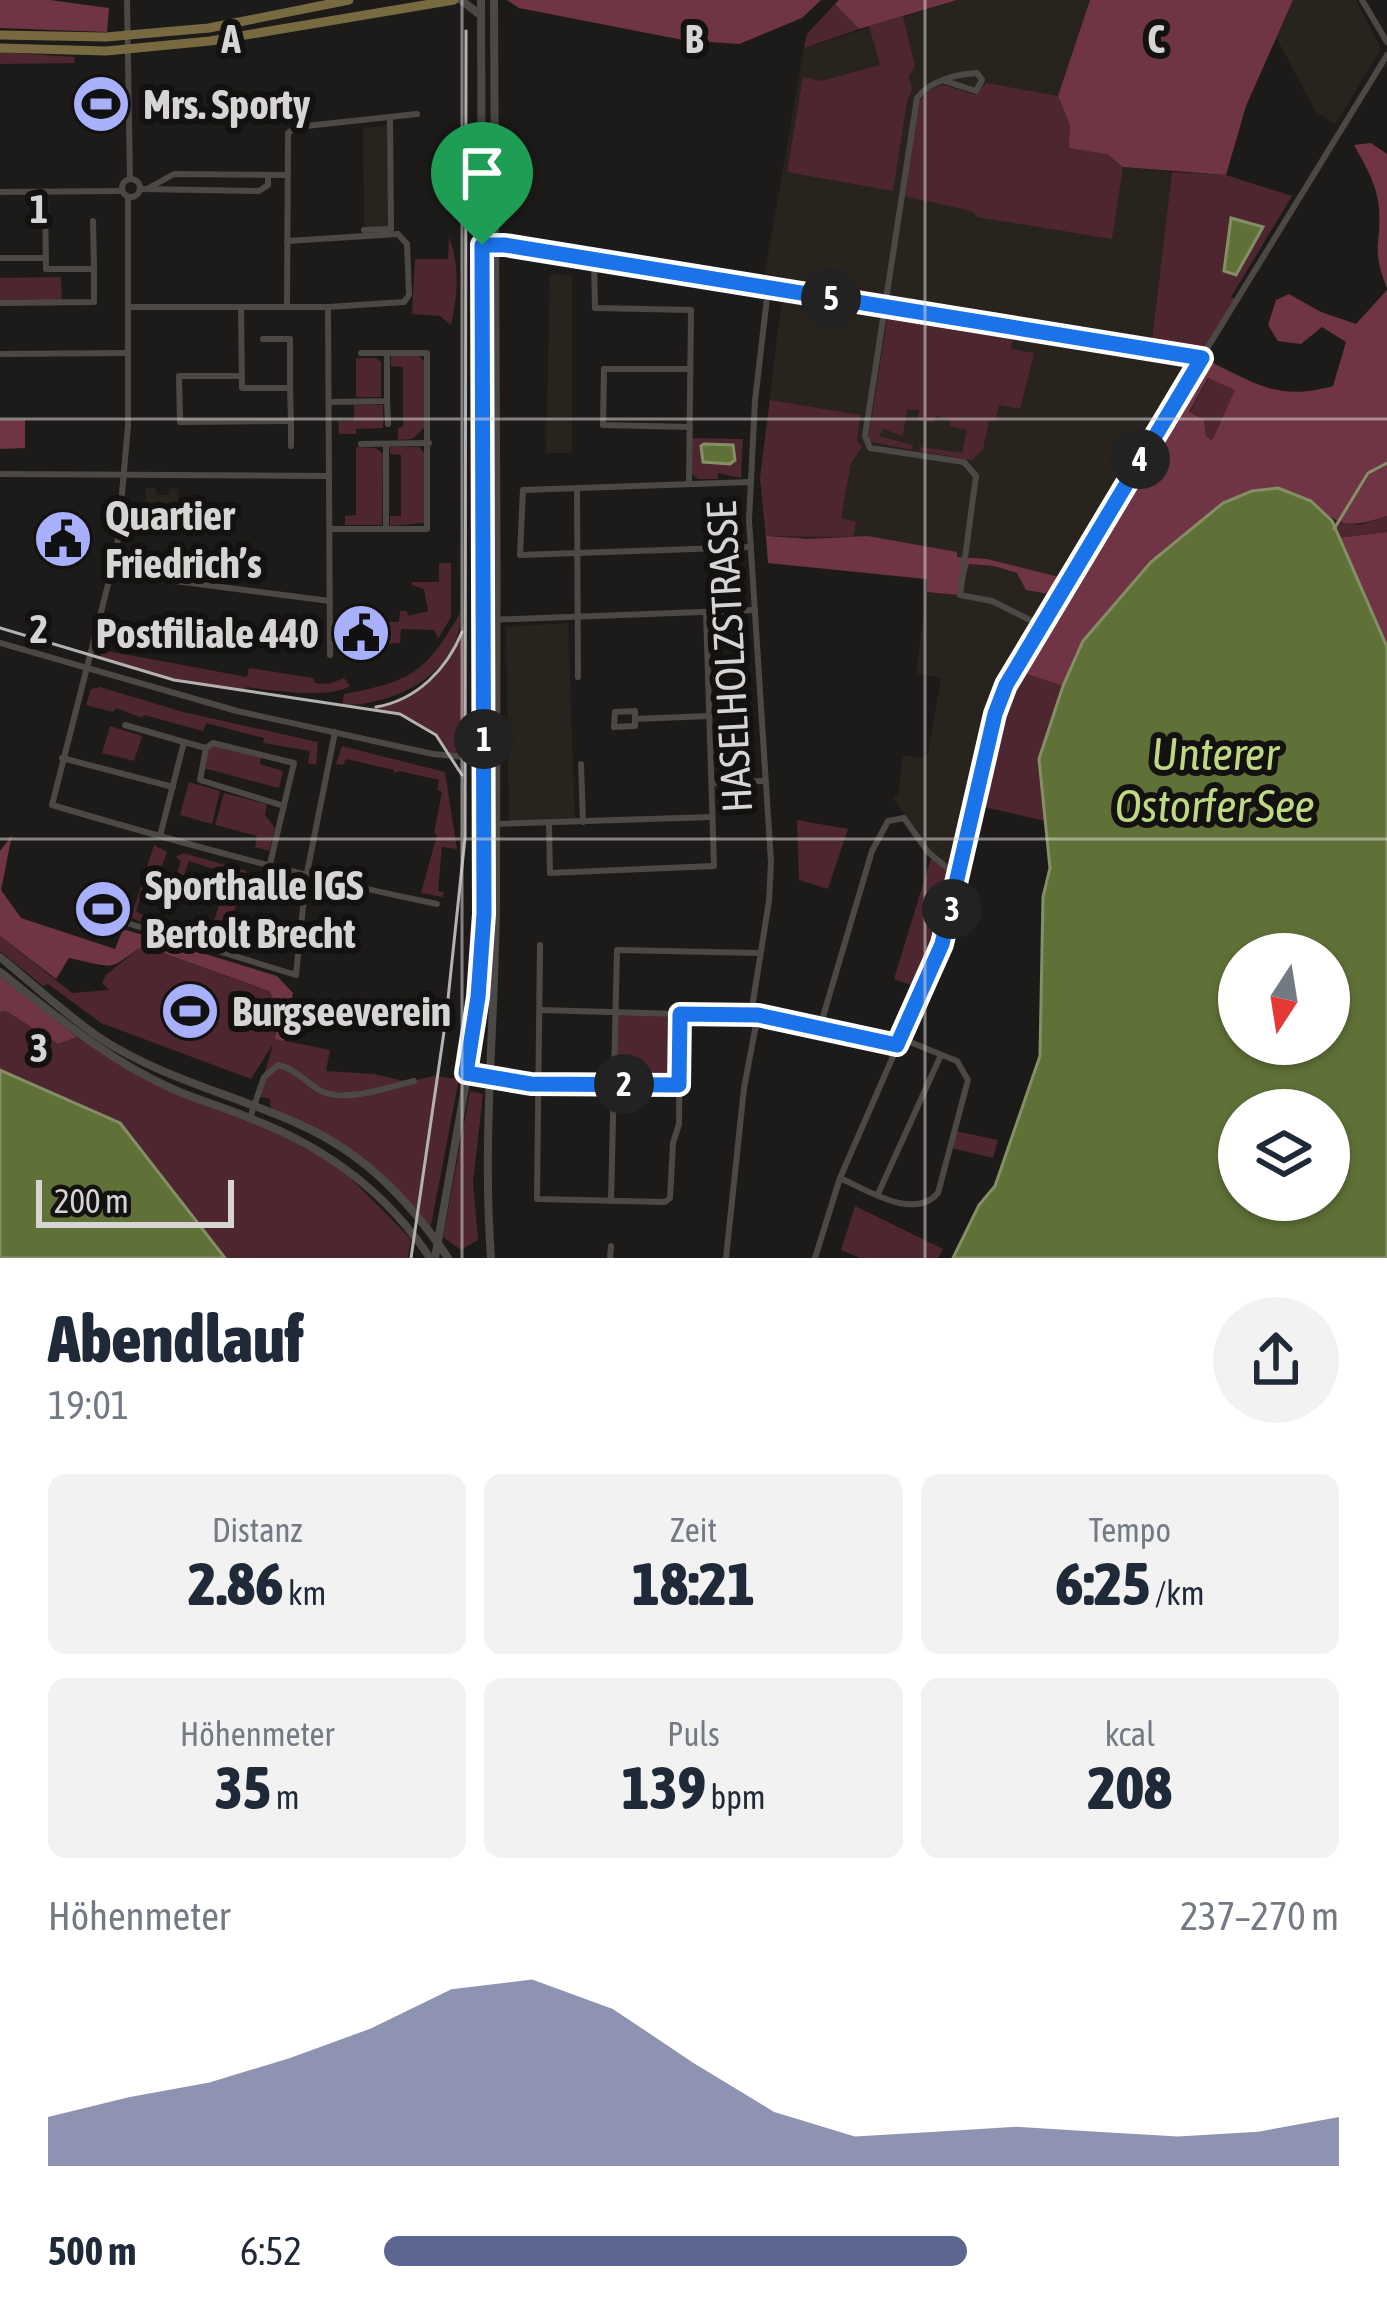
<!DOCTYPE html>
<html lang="de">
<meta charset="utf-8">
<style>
:root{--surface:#fff;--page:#f2f2f3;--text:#1f2937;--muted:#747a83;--accent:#5d6690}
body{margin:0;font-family:"Asap Condensed",sans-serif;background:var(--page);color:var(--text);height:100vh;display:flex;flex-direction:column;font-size:45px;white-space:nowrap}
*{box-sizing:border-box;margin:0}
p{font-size:39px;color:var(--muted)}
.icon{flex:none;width:66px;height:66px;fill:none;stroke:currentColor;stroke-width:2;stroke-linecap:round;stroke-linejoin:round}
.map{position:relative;height:1258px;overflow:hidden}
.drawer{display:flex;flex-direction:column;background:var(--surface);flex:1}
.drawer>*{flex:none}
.needle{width:78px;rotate:192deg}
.tools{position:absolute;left:1218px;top:933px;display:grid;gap:24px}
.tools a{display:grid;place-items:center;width:132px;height:132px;border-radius:50%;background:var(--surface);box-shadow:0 3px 9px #0004;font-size:60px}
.scale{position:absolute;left:36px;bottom:30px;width:198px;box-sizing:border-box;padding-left:12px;border:6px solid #d7d5d4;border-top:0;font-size:33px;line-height:42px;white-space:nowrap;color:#d7d5d4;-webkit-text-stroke:9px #141210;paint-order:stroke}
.pin{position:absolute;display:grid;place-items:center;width:102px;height:102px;color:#fff;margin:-123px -51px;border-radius:50% 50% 50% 0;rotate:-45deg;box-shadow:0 0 12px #0007}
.pin .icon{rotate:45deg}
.km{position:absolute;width:60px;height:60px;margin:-30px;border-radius:50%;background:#222;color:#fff;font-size:33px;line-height:60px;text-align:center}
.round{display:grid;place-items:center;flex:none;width:126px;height:126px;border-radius:63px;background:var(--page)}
.headline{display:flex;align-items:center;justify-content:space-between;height:204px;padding:0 48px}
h1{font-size:66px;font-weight:800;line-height:90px}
.figures{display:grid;grid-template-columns:repeat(3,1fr);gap:18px;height:204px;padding:12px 48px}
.figures div{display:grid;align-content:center;border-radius:18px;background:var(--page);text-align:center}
.figures b{font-size:60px;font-weight:800}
.figures small{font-size:33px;font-weight:400}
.figures p{font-size:33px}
.chart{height:336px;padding:24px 48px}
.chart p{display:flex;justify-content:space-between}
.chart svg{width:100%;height:216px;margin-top:12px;fill:var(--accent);opacity:.7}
ul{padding:0 48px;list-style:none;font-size:39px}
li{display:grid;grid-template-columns:192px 144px 1fr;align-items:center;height:90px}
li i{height:30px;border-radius:15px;background:var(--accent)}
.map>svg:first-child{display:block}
.built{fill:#29231d}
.green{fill:#4d262f}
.forest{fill:#703544;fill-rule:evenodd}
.water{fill:#607137;stroke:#848f66;stroke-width:3;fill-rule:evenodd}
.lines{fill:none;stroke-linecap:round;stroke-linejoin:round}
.stream{stroke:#848f66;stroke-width:3}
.minor{stroke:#4b4846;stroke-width:6}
.tertiary{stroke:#4b4846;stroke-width:8}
.primary{stroke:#776a41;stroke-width:9}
.tram{stroke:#b4b2b1;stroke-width:3}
.route-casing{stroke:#fff;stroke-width:24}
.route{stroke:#1a73e8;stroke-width:15}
.grid{fill:none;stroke:#d7d5d4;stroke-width:3;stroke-opacity:0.55}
.labels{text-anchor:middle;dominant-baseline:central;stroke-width:12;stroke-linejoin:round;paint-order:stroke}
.poi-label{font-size:42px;font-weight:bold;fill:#d7d5d4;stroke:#141210;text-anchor:start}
.street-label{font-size:42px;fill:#d7d5d4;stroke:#141210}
.water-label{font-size:45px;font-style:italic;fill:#bfd983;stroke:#141210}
.grid-label{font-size:39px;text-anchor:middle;font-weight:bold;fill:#d7d5d4;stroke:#141210;stroke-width:12;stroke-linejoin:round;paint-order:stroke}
</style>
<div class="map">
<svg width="1387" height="1258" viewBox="0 0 1387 1258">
<rect width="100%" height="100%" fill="#1d1b19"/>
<g class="built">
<path d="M 957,0 L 1090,0 L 1058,96 L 1123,167 L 1172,172 L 1151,348 L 1099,340 L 1098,346 L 1185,359 L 1190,367 L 1035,622 L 1002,685 L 991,711 L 956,875 L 928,852 L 893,797 L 898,797 L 903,755 L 918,758 L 928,754 L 941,678 L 916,673 L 928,580 L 768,563 L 760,478 L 783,288 L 763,284 L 804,48 Z"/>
<path d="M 1293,0 L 1356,0 L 1381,49 L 1335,124 L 1316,112 L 1276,37 Z"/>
<path d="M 390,125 L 391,229 L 364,230 L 363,128 Z"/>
<path d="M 550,274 L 572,275 L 572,453 L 546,453 Z"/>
<path d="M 146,488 L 156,488 L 157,495 L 169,495 L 170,488 L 178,489 L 178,533 L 169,533 L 168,526 L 158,526 L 157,533 L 145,533 Z"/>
<path d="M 568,623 L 575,823 L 509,824 L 506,627 Z"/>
</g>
<g class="green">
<path d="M 835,4 L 859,29 L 804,48 L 807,34 Z"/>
<path d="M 903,16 L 915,66 L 909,76 L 912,90 L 907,101 L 893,191 L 787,172 L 803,77 L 821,81 L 880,65 L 869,26 Z"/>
<path d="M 0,52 L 74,57 L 75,63 L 0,64 Z"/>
<path d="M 986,83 L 1058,96 L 1070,125 L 1123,167 L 1112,239 L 977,217 L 972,211 L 903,196 L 918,104 L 929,90 L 943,85 L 975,95 Z"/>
<path d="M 1172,172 L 1226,175 L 1292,196 L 1231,297 L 1237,299 L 1202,358 L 1151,348 Z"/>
<path d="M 449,237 C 460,267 458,293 451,325 L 440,316 L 412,314 L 415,259 L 448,259 Z"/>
<path d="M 61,277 L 62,302 L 0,303 L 0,278 Z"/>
<path d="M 888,313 L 1014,332 L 1011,349 L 1034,353 L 1020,409 L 999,405 L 995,421 L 989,421 L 983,449 L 972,460 L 919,451 L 920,447 L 962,453 L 967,430 L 950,426 L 950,419 L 936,416 L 934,423 L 918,420 L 919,410 L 907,409 L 903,436 L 883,429 L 879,436 L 913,445 L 912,450 L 868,441 Z"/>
<path d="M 391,356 L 419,356 L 424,361 L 425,427 L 412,439 L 398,440 L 398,428 L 403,427 L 403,367 L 391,366 Z"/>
<path d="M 356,358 L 376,358 L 381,362 L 381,397 L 356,397 Z"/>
<path d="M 1209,378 L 1236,390 L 1212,442 L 1206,436 L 1204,420 L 1189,413 Z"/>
<path d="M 770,400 L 860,415 L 857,441 L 862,447 L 851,463 L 841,518 L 856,522 L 853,537 L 766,536 L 760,478 Z"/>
<path d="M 354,404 L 383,405 L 383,428 L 356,429 L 356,434 L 339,434 L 338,421 L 354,421 Z"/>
<path d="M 692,438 L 743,439 L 741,478 L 718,473 L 718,479 L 698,479 L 692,474 Z"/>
<path d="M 356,447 L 376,448 L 383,454 L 382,525 L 345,525 L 345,516 L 356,515 Z"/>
<path d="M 390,447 L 419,447 L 424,453 L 424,523 L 390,526 L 390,516 L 401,516 L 401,455 L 390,454 Z"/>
<path d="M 1387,516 L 1387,532 L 1337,538 L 1332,521 L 1359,525 Z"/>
<path d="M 439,563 L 451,563 L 451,617 L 438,639 L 434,630 L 401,629 L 400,643 L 379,644 L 376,622 L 399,622 L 400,611 L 407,611 L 408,616 L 428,611 L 424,589 L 412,585 L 412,582 L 439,582 Z"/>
<path d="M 460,613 C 463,673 393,706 342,705 L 344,694 C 410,682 427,672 460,613 Z"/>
<path d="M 465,618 L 465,757 L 453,756 C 432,727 405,713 370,708 C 417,701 456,665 465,618 Z"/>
<path d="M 102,650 L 247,677 L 249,668 L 313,678 L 315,683 L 329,684 L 344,678 L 350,686 C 330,699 272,691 247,687 L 242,692 L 174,680 L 100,658 Z"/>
<path d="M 1021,672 L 1063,686 L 1039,759 L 1045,821 L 980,806 L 1000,717 Z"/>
<path d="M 100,687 L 183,712 L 318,742 L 316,765 L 308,763 L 310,751 L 263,743 L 264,738 L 206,723 L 203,731 L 144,715 L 142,718 L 116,708 L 113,712 L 86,705 L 91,689 Z"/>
<path d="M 110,726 L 142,736 L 134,761 L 102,753 Z"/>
<path d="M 214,746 L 261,758 L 260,764 L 283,771 L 279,788 L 203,768 L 209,749 Z"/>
<path d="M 342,746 L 445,772 L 457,849 L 442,847 L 438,891 L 444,892 L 443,897 L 421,893 L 437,835 L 434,833 L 442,792 L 437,790 L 439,780 L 400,771 L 394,773 L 394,770 L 346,759 L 343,765 L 336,764 Z"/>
<path d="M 189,782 L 220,791 L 212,824 L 180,815 Z"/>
<path d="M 224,793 L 267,804 L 265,815 L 275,828 L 269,851 L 255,847 L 257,836 L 215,825 Z"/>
<path d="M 797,820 L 848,829 L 828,889 L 799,880 Z"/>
<path d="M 154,845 L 167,852 L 161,869 L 149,870 L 136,911 L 149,919 L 145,923 L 131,918 Z"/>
<path d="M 183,853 L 247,871 L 224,943 L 212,939 L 215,929 L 212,927 L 229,874 L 189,861 L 183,877 L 171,878 L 172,872 L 177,873 L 181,861 L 176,857 Z"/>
<path d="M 932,855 L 956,875 L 938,944 L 919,988 L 894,979 Z"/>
<path d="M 0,936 L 72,993 L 109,990 L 102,983 L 106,975 L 142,946 L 269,991 L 281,1011 L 276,1039 L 330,1050 L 326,1071 L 374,1074 L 408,1082 L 434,1076 L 459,1079 L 430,1230 C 386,1176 333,1142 271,1112 L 270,1099 L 258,1096 L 273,1044 L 251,1079 L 101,1023 L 48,984 L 43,986 L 0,951 Z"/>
<path d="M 6,1011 L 58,1044 L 77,1037 L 174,1090 L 250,1118 L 330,1157 L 411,1239 L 408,1258 L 225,1258 L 120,1123 L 0,1070 L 0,1012 Z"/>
<path d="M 615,1013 L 680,1014 L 679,1085 L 614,1084 Z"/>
<path d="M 470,1091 L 483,1094 L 473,1182 L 478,1240 L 461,1250 L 443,1237 Z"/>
<path d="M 956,1131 L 998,1140 L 993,1158 L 952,1148 Z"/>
<path d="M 855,1206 L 943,1249 L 938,1258 L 860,1258 L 841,1250 Z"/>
</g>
<g class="forest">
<path d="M 0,0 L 50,0 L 109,8 L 107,32 L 0,28 Z"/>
<path d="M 507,0 L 821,0 L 802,18 L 739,44 L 683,40 L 519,8 Z"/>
<path d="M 839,0 L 957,0 L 859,29 L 835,4 Z"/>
<path d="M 1090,0 L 1293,0 L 1246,106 L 1226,175 L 1123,167 L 1107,154 L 1069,148 L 1070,125 L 1058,96 Z"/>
<path d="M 1371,143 L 1387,154 L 1387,288 C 1371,248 1381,248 1379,210 C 1378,186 1365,165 1354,145 Z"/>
<path d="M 1387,290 L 1387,516 C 1350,528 1339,528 1311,501 L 1084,641 L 1063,686 L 1021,672 L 1209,361 C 1258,385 1279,401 1333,386 L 1346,342 L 1322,327 L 1301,344 L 1278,341 L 1268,325 L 1276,300 L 1289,294 L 1321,312 L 1356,324 ZM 1208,378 L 1235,390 L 1212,441 L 1206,436 L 1204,420 L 1189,412 Z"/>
<path d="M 0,420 L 25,420 L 25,448 L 0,449 Z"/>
<path d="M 1387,532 L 1387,647 L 1337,538 Z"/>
<path d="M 766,536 L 809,539 L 868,536 L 957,552 L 957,557 L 987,559 L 1059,577 L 1050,594 L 1026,590 L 1017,573 L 994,566 L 969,564 L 960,595 L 927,592 L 927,579 L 768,563 Z"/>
<path d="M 12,835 L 1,890 L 21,918 L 115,949 L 123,929 L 277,976 L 293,993 L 284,1041 L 275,1039 L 281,1011 L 269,991 L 143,946 C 106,970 121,969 69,958 L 56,979 L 0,936 L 0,851 Z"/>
<path d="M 0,977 L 77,1037 L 58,1044 L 6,1011 L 0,1012 Z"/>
</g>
<g class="water">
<path d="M 1231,218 L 1263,227 L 1236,275 L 1224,271 Z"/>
<path d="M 704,444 L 733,445 L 735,460 L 730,464 L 703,462 L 701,446 Z"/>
<path d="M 1278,488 L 1311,501 L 1332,521 L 1387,647 L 1387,1258 L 953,1258 L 979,1205 L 995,1186 L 1040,1056 L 1043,897 L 1050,868 L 1039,759 L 1063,686 L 1083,641 L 1151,562 L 1223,503 L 1252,491 ZM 1239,954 L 1329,954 L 1329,1044 L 1239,1044 ZM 1239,1110 L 1329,1110 L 1329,1200 L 1239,1200 Z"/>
<path d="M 0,1070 L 120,1123 L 225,1258 L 0,1258 Z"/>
</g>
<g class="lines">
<path class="stream" d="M 1334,529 L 1368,473 L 1387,463"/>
<g class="minor">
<path d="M 127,0 L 130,179"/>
<path d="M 1362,0 L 1387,42"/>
<path d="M 945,81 L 976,91 L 982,80 L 977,73 C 957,74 929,81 917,98 L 865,436 L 870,448 L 964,462 L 976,476 L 960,595 L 992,601 L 1040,625"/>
<circle cx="131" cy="188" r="9"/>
<path d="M 141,189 L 259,191 L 268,185 L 268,175"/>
<path d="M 147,189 L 174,174 L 288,175"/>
<path d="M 0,192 L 122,191"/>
<path d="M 128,197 L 128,426 L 117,549 L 52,805 C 181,843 304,877 437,904"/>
<path d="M 93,221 L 94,269"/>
<path d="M 364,230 L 391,229 L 390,117"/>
<path d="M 483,245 L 505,245 L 1192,354 L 1202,358"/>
<path d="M 0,258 L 46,258"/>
<path d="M 594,260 L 595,308 L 691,310 L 689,483"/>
<path d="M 0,303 L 94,302 L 94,269 L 46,269 L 45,192"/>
<path d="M 128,307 L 328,307 L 404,302 L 409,295 L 407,244 L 398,234 L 287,241"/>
<path d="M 241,307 L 242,388 L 290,388 L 291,421 L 180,422 L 179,376 L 242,376"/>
<path d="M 287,307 L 288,133 L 297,127 L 417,114"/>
<path d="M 328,307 L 330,655"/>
<path d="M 263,339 L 290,339 L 290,388"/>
<path d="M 0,354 L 128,353"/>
<path d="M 387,401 L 388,424"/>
<path d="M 329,402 L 387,401 L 387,353"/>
<path d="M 291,421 L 291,446"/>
<path d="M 690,427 L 603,425 L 604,369 L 690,369"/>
<path d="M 361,444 L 429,443"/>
<path d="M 0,474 L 328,476"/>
<path d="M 750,482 L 523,490 L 520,555 L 751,547"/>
<path d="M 577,488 L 578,677"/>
<path d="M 330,529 L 427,529 L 427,353 L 361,353"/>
<path d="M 386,529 L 386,444"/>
<path d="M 113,573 L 330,601"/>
<path d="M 485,620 L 755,610"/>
<path d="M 0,643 L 237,711 L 433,754 L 496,760"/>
<path d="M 635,719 L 635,726 L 614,727 L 615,712 L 635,711 L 635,719 L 709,716"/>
<path d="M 125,725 L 184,742"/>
<path d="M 62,758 L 173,787"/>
<path d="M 581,764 L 583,822"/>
<path d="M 712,783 L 765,781"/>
<path d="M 549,823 L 550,873 L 714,866 L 706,612"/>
<path d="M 496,824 L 712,817"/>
<path d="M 160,836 L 184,742 L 206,748"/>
<path d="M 269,868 L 294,763 L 213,743 L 206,748 L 200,780 L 284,806"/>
<path d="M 127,923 L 296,975 L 306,878 L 335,732"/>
<path d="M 540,945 L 537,1199 L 665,1202 L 670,1198 L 673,1143 L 679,1124 L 680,1014 L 758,1014 L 897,1045"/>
<path d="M 540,1010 L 680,1014"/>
<path d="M 751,1014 L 769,901 L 771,862 L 749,520 L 755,401 L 768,289"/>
<path d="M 820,1027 L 872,851 L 888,821 L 904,818 L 928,852 L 958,877"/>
<path d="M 468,1073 L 531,1084 L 679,1085"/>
<path d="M 250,1118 L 264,1077 L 278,1065 C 296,1069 304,1081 319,1090 C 344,1104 388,1087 414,1081"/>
<path d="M 840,1178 C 867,1190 914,1221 938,1193 L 968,1080 L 957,1061 L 900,1038"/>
<path d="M 878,1194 L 941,1055"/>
<path d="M 611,1201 L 617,950 L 759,953"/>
<path d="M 610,1258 L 611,1246"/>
<path d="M 726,1258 L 744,1088 L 758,1014"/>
<path d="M 815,1258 L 840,1178 L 942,944 L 995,714 L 1006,685 L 1116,497 L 1387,55"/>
</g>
<g class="tertiary">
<path d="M 461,0 L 479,14"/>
<path d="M 0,957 C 33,984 65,1014 100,1038 C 161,1078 235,1095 301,1125 C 365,1154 410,1201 448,1258"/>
<path d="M 0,972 C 56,1016 109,1061 175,1090 C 200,1101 227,1108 252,1119 C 325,1147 387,1193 430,1258"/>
<path d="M 435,1258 L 475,1031 L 484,914 L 481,0"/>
<path d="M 491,1258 C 482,1139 495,1022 496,903 C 497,602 497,301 494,0"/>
</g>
<g class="primary">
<path d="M 0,35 L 106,37 L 209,28 L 349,0"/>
<path d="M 0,48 L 106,51 L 210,41 L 454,0"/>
</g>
<g class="tram">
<path d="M 0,628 L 174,680 L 400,714 L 436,735 L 462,775"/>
<path d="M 376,707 C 417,700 447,669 462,632"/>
<path d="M 411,1258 L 446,1018 L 465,838 L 466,31"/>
</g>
</g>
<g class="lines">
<g class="route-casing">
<path id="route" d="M 482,245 L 505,245 L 1202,358 L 1006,685 L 995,714 L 942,944 L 897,1045 L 758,1015 L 680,1014 L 679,1085 L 531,1084 L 466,1073 L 478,997 L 484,914 Z"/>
</g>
<use href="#route" class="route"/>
</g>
<path class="grid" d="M 462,0 L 462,1258M 925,0 L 925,1258M 0,419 L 1387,419M 0,839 L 1387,839"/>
<defs>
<g id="stadium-disc" transform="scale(3)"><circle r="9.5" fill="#a8b0fc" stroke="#141210"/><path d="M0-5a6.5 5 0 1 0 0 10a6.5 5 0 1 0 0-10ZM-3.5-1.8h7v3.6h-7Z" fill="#111"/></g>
<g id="civic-disc" transform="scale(3)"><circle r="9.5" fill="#a8b0fc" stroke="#141210"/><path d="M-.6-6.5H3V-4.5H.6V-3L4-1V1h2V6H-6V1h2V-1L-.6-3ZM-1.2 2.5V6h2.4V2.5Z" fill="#111"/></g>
</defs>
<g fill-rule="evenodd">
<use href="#stadium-disc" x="101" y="104"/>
<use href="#civic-disc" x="63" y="539"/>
<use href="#civic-disc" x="361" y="633"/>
<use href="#stadium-disc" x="103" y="909"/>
<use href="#stadium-disc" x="190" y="1011"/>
</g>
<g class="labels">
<g class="poi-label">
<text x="143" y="104">Mrs. Sporty</text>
<text x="105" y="515">Quartier<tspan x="105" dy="48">Friedrich’s</tspan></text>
<text x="319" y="633" text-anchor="end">Postfiliale 440</text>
<text x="145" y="885">Sporthalle IGS<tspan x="145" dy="48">Bertolt Brecht</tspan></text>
<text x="232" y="1011">Burgseeverein</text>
</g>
<g class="street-label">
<text transform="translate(729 657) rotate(-93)">HASELHOLZSTRASSE</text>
</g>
<g class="water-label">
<text x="1215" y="754">Unterer<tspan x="1215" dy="52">Ostorfer See</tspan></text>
</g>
</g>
<g class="grid-label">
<text x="231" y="53">A</text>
<text x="694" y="53">B</text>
<text x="1156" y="53">C</text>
<text x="39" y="223">1</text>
<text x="39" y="643">2</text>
<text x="39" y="1062">3</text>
</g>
</svg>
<div class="tools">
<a><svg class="needle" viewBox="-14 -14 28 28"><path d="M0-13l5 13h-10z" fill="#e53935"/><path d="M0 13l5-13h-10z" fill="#747a83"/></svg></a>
<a><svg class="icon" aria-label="layers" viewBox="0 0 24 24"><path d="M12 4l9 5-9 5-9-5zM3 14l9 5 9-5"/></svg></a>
</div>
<div class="scale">200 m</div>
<div class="pin" style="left:482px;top:245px;background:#1e9e55"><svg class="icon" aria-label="arrive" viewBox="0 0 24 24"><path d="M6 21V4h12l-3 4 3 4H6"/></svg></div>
<b class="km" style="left:484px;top:739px">1</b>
<b class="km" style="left:624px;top:1084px">2</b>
<b class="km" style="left:952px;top:909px">3</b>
<b class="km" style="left:1140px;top:459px">4</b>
<b class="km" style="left:831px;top:298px">5</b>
</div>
<section class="drawer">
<div class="headline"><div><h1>Abendlauf</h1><p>19:01</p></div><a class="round"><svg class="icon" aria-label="share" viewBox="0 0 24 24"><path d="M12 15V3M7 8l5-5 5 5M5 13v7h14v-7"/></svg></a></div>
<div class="figures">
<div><p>Distanz</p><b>2.86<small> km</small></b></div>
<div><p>Zeit</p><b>18:21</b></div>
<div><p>Tempo</p><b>6:25<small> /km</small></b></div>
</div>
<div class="figures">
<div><p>Höhenmeter</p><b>35<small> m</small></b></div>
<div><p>Puls</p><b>139<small> bpm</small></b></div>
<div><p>kcal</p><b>208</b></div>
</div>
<div class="chart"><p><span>Höhenmeter</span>237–270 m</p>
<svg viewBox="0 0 160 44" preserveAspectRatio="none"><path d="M0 44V34L10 30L20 27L30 22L40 16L50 8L60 6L70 12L80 23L90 33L100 38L110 37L120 36L130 37L140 38L150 37L160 34V44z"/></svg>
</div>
<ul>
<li><b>500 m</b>6:52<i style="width:61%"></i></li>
</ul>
</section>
